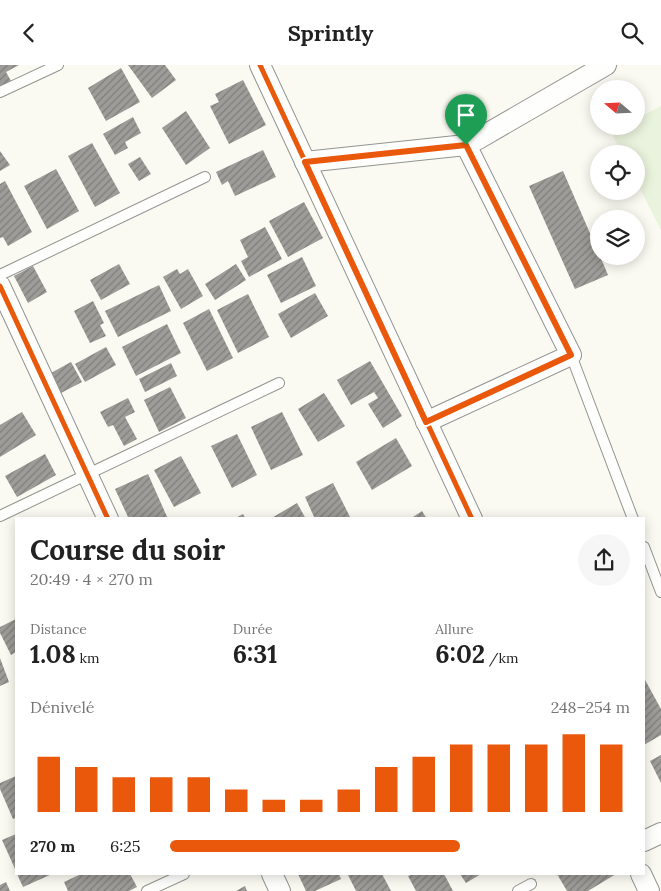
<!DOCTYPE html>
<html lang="fr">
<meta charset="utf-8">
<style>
:root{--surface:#fff;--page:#f6f6f6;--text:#222;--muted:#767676;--accent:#ea580c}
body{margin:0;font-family:Lora,serif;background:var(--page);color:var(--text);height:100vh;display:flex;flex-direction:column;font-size:19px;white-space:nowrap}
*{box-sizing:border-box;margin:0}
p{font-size:16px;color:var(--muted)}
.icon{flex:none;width:28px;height:28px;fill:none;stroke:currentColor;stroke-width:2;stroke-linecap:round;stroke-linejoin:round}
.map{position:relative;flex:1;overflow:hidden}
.drawer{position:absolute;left:15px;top:452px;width:630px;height:358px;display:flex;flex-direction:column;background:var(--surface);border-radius:0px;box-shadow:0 2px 12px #0003}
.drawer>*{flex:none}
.needle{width:32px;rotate:289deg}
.controls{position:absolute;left:590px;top:15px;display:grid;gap:10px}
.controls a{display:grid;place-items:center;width:55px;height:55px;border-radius:50%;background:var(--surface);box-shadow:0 2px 12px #0003;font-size:25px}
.pin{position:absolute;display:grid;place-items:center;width:42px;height:42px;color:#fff;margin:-51px -21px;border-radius:50% 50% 50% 0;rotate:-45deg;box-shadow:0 0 5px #0007}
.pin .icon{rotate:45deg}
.round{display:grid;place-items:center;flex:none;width:52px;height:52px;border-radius:26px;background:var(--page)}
.head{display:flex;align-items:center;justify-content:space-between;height:85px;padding:0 15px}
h1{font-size:28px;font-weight:800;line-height:38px}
.figures{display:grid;grid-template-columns:repeat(3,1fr);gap:8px;height:85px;padding:5px 15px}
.figures div{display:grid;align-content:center}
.figures b{font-size:25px;font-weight:800}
.figures small{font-size:14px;font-weight:400}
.figures p{font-size:14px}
.chart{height:140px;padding:10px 15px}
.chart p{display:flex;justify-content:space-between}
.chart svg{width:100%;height:90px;margin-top:5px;stroke:var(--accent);stroke-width:6}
ul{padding:0 15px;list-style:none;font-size:16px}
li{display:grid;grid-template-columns:80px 60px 1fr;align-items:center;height:38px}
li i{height:12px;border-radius:6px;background:var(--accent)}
header{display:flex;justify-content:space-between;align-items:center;height:65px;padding:0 15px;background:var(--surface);font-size:22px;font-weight:800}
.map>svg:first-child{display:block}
.pitch{fill:#eaf3dd}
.building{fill:url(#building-hatch)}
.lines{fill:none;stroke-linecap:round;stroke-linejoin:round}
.lane-casing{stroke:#949490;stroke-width:12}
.street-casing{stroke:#949490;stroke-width:22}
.lane{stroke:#fefefd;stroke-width:10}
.street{stroke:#fefefd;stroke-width:20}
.cycleway-casing{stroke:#fff;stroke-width:8}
.cycleway{stroke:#e8590c;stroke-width:5}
.route-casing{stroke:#fff;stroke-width:10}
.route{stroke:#ea580c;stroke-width:6}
</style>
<header><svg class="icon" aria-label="back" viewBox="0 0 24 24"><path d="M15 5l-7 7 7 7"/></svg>Sprintly<svg class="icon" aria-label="search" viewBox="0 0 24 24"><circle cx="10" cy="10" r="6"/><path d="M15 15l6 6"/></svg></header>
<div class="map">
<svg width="661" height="826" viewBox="0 0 661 826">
<defs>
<pattern id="building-hatch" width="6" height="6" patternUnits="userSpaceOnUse" patternTransform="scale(1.25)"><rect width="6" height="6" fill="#9d9c98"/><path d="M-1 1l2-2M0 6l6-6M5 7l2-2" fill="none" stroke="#7e7e7a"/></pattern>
</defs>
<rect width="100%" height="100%" fill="#fafaf2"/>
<path class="pitch" d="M 661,41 L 661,165 L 636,116 L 636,89 L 622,89 L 611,67 L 623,61 L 636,61 L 636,54 Z"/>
<g class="building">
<path d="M 0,0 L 19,0 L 6,7 L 11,16 L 0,22 Z"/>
<path d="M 128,0 L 165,0 L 176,15 L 152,33 Z"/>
<path d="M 121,3 L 140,37 L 106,56 L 88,23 Z"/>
<path d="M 243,15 L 266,60 L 229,79 L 210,41 L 219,37 L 215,29 Z"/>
<path d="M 186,46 L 210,83 L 186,100 L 162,63 Z"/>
<path d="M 133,52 L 141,68 L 125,77 L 128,83 L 115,90 L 103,69 Z"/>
<path d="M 92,78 L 120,128 L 95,142 L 68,91 Z"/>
<path d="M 263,85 L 276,112 L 235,131 L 228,116 L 222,120 L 216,107 Z"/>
<path d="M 0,86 L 10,100 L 0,106 Z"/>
<path d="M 140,92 L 151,109 L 139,116 L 128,99 Z"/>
<path d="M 56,104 L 79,146 L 47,164 L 24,121 Z"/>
<path d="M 563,106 L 599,189 L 599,191 L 600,191 L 608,210 L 575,224 L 529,121 Z"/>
<path d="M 5,116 L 32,167 L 8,181 L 3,172 L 0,173 L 0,119 Z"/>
<path d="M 304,137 L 323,173 L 288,192 L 269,156 Z"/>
<path d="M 265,162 L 282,194 L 249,212 L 241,196 L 248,192 L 240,175 Z"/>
<path d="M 302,192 L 316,221 L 281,238 L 267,210 Z"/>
<path d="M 119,199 L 130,219 L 101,235 L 90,215 Z"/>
<path d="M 236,199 L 246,215 L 215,235 L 205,219 Z"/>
<path d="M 33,201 L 47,227 L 28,238 L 14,211 Z"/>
<path d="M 177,204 L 180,209 L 188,204 L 203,231 L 181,244 L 163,212 Z"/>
<path d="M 159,220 L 171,246 L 118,272 L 105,246 Z"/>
<path d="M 315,228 L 328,251 L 291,273 L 278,249 Z"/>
<path d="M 248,229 L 269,272 L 238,288 L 217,245 Z"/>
<path d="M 93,236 L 104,258 L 100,260 L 106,271 L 90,278 L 74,246 Z"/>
<path d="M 209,244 L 233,293 L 207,306 L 183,258 Z"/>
<path d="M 167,259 L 181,288 L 136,311 L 122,282 Z"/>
<path d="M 106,282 L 116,300 L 85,317 L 75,299 Z"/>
<path d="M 370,296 L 402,351 L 383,363 L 368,339 L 378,333 L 374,327 L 351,340 L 337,315 Z"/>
<path d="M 71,297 L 82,317 L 61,328 L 51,308 Z"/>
<path d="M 171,298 L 177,311 L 145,327 L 139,314 Z"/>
<path d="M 170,322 L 186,353 L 159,367 L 144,335 Z"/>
<path d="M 324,328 L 345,361 L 318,377 L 298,344 Z"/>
<path d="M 128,333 L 135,347 L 125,352 L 137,374 L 124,381 L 113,360 L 108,362 L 100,347 Z"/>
<path d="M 22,347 L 36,370 L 0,392 L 0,360 Z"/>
<path d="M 282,347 L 303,390 L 271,405 L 251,362 Z"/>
<path d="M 237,369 L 257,410 L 232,423 L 211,381 Z"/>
<path d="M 396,373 L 412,401 L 372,425 L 356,397 Z"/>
<path d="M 45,389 L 56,410 L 17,432 L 5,411 Z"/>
<path d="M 181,391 L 201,428 L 174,442 L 154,405 Z"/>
<path d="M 148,409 L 168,454 L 129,454 L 115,424 Z"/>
<path d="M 333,418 L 351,454 L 315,454 L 305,432 Z"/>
<path d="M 297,438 L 306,454 L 270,454 Z"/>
<path d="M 422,446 L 427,454 L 410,454 Z"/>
<path d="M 243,449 L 246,454 L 234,454 Z"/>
<path d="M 16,554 L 16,587 L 11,590 L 0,568 L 0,562 Z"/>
<path d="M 0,593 L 9,617 L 0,621 Z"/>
<path d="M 644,613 L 661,644 L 661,670 L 644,680 Z"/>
<path d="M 661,690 L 661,718 L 650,696 Z"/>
<path d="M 16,711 L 16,753 L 13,754 L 0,724 L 0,718 Z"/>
<path d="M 16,769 L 16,806 L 2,775 Z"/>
<path d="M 17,809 L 52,809 L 23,822 Z"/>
<path d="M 81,809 L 130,809 L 137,822 L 129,826 L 68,826 L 64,817 Z"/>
<path d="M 298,809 L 339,809 L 341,814 L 315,826 L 306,826 Z"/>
<path d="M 350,809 L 382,809 L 391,826 L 356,826 L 348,810 Z"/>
<path d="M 413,809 L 444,809 L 453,826 L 416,826 L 408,811 Z"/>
<path d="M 460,809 L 481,809 L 466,818 Z"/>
<path d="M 557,809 L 616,809 L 588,826 L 567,826 Z"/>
<path d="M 6,817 L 10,826 L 0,826 L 0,820 Z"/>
<path d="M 245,821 L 247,826 L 236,826 Z"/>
</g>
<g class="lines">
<g class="lane-casing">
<g id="lane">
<path d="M 0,27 L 58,0"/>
<path d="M 0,210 L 205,112"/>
<path d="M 571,290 L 633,454"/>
<path d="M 0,451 L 279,318"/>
<path d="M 644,482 L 661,527"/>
<path d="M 147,826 L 184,809"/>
<path d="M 518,826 L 531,819"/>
</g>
</g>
<g class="street-casing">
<g id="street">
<path d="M 260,0 L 472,454"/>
<path d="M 305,97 L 466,80 L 478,74 L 606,0"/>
<path d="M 0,221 L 108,454"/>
<path d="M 426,357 L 571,290 L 466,80"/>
<path d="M 644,776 L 661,768"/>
<path d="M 272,809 L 280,826"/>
<path d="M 641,809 L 649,826"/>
</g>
</g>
<use href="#lane" class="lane"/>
<use href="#street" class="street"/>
<g class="cycleway-casing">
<g id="cycleway">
<path d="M 260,0 L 472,454"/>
<path d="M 0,221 L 108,454"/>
<path d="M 426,357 L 571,290 L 466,80"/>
</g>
</g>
<use href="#cycleway" class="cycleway"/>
</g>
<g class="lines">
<g class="route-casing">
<path id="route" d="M 466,80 L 571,290 L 426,357 L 305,97 Z"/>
</g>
<use href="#route" class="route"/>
</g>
</svg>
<div class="controls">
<a><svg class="needle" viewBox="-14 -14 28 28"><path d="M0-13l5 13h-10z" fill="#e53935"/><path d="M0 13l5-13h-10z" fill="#767676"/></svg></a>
<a><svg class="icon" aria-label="locate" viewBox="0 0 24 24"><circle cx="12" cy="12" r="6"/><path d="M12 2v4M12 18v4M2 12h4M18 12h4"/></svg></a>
<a><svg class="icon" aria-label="layers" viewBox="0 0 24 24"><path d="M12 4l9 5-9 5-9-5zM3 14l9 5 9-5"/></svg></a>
</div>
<div class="pin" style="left:466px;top:80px;background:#1e9e55"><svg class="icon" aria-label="arrive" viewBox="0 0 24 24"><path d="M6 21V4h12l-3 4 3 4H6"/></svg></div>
<section class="drawer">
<div class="head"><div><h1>Course du soir</h1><p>20:49 · 4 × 270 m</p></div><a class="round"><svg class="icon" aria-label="share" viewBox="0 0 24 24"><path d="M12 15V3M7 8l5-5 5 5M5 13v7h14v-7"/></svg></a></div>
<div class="figures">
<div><p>Distance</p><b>1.08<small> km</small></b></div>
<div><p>Durée</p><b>6:31</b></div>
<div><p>Allure</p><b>6:02<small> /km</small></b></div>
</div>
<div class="chart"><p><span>Dénivelé</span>248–254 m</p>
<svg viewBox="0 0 160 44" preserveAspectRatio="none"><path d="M5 44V17M15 44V22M25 44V27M35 44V27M45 44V27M55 44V33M65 44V38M75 44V38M85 44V33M95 44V22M105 44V17M115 44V11M125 44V11M135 44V11M145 44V6M155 44V11"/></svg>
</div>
<ul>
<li><b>270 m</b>6:25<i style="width:63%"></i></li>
</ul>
</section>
</div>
